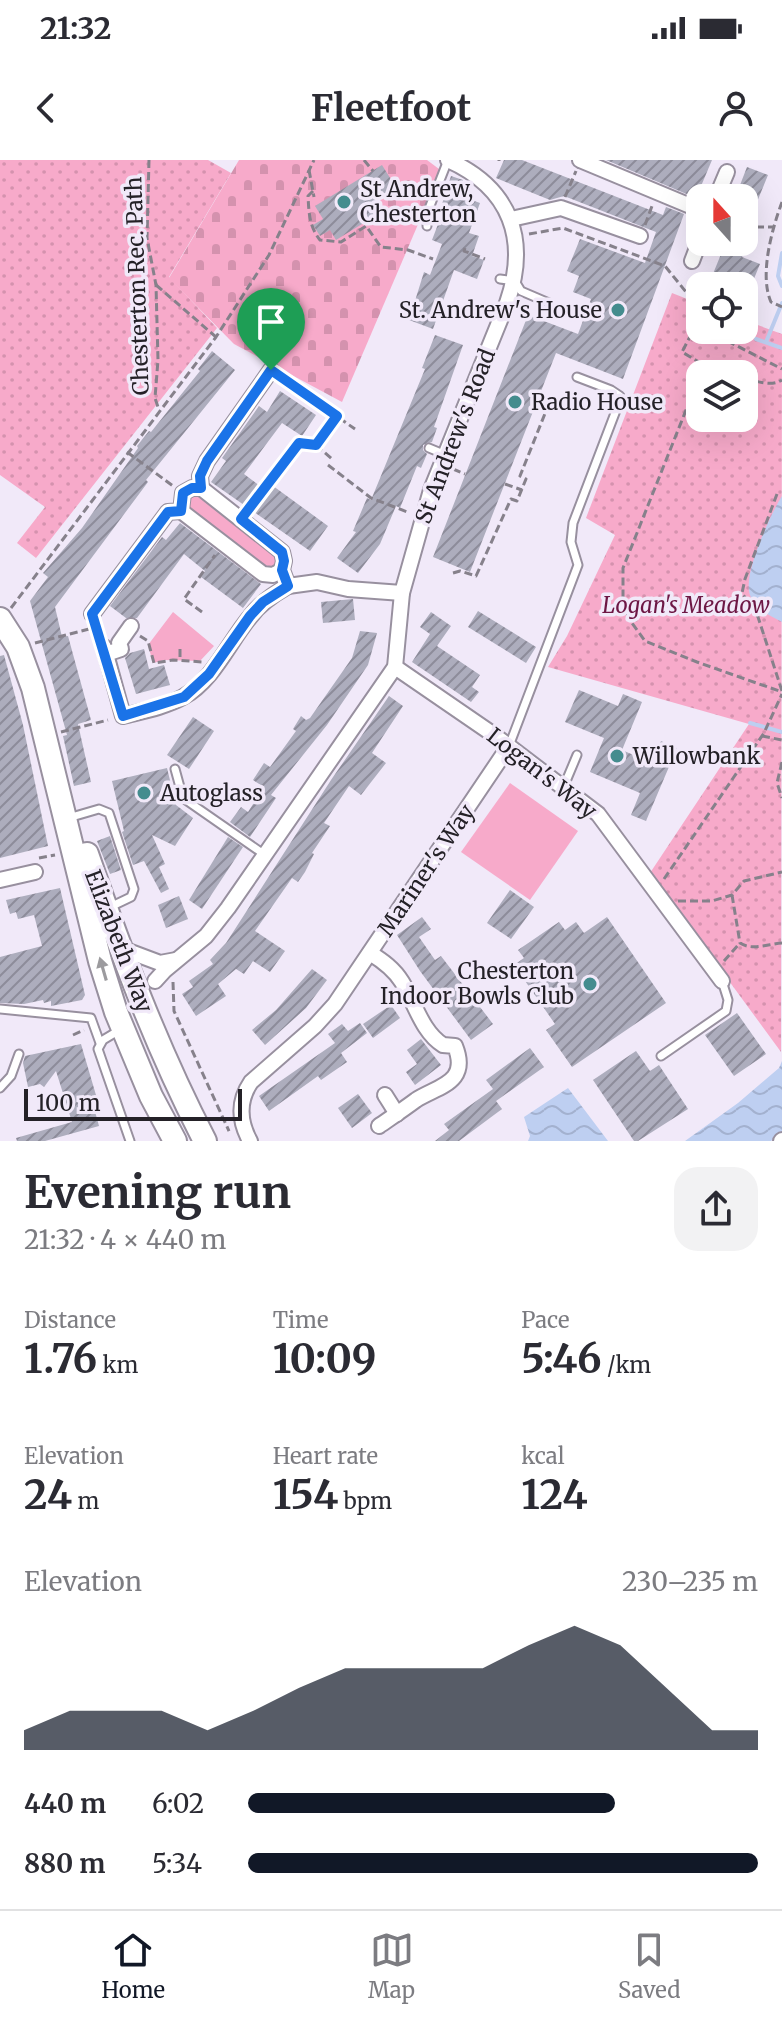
<!DOCTYPE html>
<meta charset="utf-8">
<style>
:root{--surface:#fff;--page:#f2f2f3;--text:#2b2b33;--muted:#7c7c81;--line:#e1e1e2;--accent:#111827}
body{margin:0;font-family:Merriweather,serif;background:var(--page);color:var(--text);height:100vh;display:flex;flex-direction:column;font-size:30px;white-space:nowrap}
*{box-sizing:border-box;margin:0}
p{font-size:26px;color:var(--muted)}
.icon{flex:none;width:44px;height:44px;fill:none;stroke:currentColor;stroke-width:2;stroke-linecap:round;stroke-linejoin:round}
.map{position:relative;height:981px;overflow:hidden}
.details{display:flex;flex-direction:column;background:var(--surface);flex:1}
.details>*{flex:none}
.needle{width:52px;rotate:339deg}
.tools{position:absolute;left:686px;top:24px;display:grid;gap:16px}
.tools a{display:grid;place-items:center;width:72px;height:72px;border-radius:16px;background:var(--surface);box-shadow:0 8px 32px #0002;font-size:40px}
.scale{position:absolute;left:24px;bottom:20px;width:218px;box-sizing:border-box;padding-left:8px;border:4px solid #242127;border-top:0;font-size:22px;line-height:28px;white-space:nowrap;color:#242127;-webkit-text-stroke:6px #f1e9f9;paint-order:stroke}
.pin{position:absolute;display:grid;place-items:center;width:68px;height:68px;color:#fff;margin:-82px -34px;border-radius:50% 50% 50% 0;rotate:-45deg;box-shadow:0 0 8px #0007}
.pin .icon{rotate:45deg}
.round{display:grid;place-items:center;flex:none;width:84px;height:84px;border-radius:24px;background:var(--page)}
.summary{display:flex;align-items:center;justify-content:space-between;height:136px;padding:0 24px}
h1{font-size:44px;font-weight:700;line-height:60px}
.metrics{display:grid;grid-template-columns:repeat(3,1fr);gap:12px;height:136px;padding:8px 24px}
.metrics div{display:grid;align-content:center}
.metrics b{font-size:40px;font-weight:700}
.metrics small{font-size:22px;font-weight:400}
.metrics p{font-size:22px}
.chart{height:224px;padding:16px 24px}
.chart p{display:flex;justify-content:space-between}
.chart svg{width:100%;height:144px;margin-top:8px;fill:var(--accent);opacity:.7}
ul{padding:0 24px;list-style:none;font-size:26px}
li{display:grid;grid-template-columns:128px 96px 1fr;align-items:center;height:60px}
li i{height:20px;border-radius:10px;background:var(--accent)}
.status{display:flex;justify-content:space-between;align-items:center;height:56px;padding:0 40px;background:var(--surface);direction:ltr}
.status svg{height:22px;fill:currentColor}
header{display:flex;justify-content:space-between;align-items:center;height:104px;padding:0 24px;background:var(--surface);font-size:36px;font-weight:700}
.tab-bar{display:flex;justify-content:space-around;align-items:center;height:112px;border-top:2px solid var(--line);background:var(--surface);font-size:22px;color:var(--muted)}
.tab-bar a{display:grid;justify-items:center;gap:4px}
.tab-bar .active{color:var(--accent)}
.map>svg:first-child{display:block}
.grass{fill:#f7aaca}
.cemetery{fill:url(#cemetery-stones)}
.park{fill:url(#park-dots);fill-rule:evenodd}
.water{fill:url(#water-waves)}
.lines{fill:none;stroke-linecap:round;stroke-linejoin:round}
.stream{stroke:#becff1;stroke-width:4}
.building{fill:url(#building-hatch)}
.lane-casing{stroke:#98909f;stroke-width:11}
.street-casing{stroke:#98909f;stroke-width:18}
.primary-casing{stroke:#98909f;stroke-width:26}
.path{stroke:#86818b;stroke-width:3;stroke-dasharray:8 4;stroke-linecap:butt}
.lane{stroke:#fff;stroke-width:7}
.street{stroke:#fff;stroke-width:14}
.primary{stroke:#fff;stroke-width:22}
.oneway{fill:#9c9b9e}
.route-casing{stroke:#fff;stroke-width:16}
.route{stroke:#1a73e8;stroke-width:10}
.poi-dot{fill:#448c8e;stroke:#f1e9f9;stroke-width:3}
.labels{text-anchor:middle;dominant-baseline:central;stroke-width:7;stroke-linejoin:round;paint-order:stroke}
.poi-label{font-size:22px;fill:#242127;stroke:#f1e9f9;text-anchor:start}
.street-label{font-size:22px;fill:#242127;stroke:#f1e9f9}
.park-label{font-size:22px;font-style:italic;fill:#6d1745;stroke:#f1e9f9}
</style>
<div class="status"><b>21:32</b><svg viewBox="0 0 49 12"><path d="M0 12V9h3v3zM5 12V6h3v6zM10 12V3h3v9zM15 12V0h3v12zM26 1h20v11H26zM47 4h2v5h-2z"/></svg></div>
<header><svg class="icon" aria-label="back" viewBox="0 0 24 24"><path d="M15 5l-7 7 7 7"/></svg>Fleetfoot<svg class="icon" aria-label="person" viewBox="0 0 24 24"><circle cx="12" cy="8" r="4"/><path d="M4 21q1-7 8-7t8 7"/></svg></header>
<div class="map">
<svg width="782" height="981" viewBox="0 0 782 981">
<defs>
<pattern id="cemetery-stones" width="16" height="16" patternUnits="userSpaceOnUse" patternTransform="scale(2)"><rect width="16" height="16" fill="#f7aaca"/><path d="M2 7V4a2 2 0 0 1 4 0v3zM10 15v-3a2 2 0 0 1 4 0v3z" fill="#d492ae"/></pattern>
<pattern id="park-dots" width="8" height="8" patternUnits="userSpaceOnUse" patternTransform="scale(2)"><rect width="8" height="8" fill="#f7aaca"/><path d="M2 2h.1M6 6h.1" fill="none" stroke="#d492ae" stroke-width="1.8" stroke-linecap="round"/></pattern>
<pattern id="water-waves" width="16" height="10" patternUnits="userSpaceOnUse" patternTransform="scale(2)"><rect width="16" height="10" fill="#becff1"/><path d="M0 5q4-4 8 0t8 0" fill="none" stroke="#a3b1cf"/></pattern>
<pattern id="building-hatch" width="6" height="6" patternUnits="userSpaceOnUse" patternTransform="scale(2)"><rect width="6" height="6" fill="#adadbd"/><path d="M-1 1l2-2M0 6l6-6M5 7l2-2" fill="none" stroke="#8d8c9a"/></pattern>
</defs>
<rect width="100%" height="100%" fill="#f1e9f9"/>
<g class="grass">
<path d="M 198,333 L 276,395 L 277,401 L 274,406 L 265,409 L 189,350 L 187,340 L 191,335 Z"/>
<path d="M 173,452 L 214,486 L 200,501 L 165,500 L 153,503 L 148,485 Z"/>
<path d="M 510,623 L 578,671 L 530,740 L 461,692 Z"/>
</g>
<path class="cemetery" d="M 239,0 L 427,0 L 439,9 L 440,13 L 342,242 L 234,184 L 169,118 Z"/>
<g class="park">
<path d="M 0,0 L 208,0 L 231,13 L 169,117 L 217,168 L 36,398 L 17,383 L 45,347 L 0,315 Z"/>
<path d="M 672,133 L 700,144 L 700,170 L 744,170 L 744,160 L 782,174 L 781,892 L 650,713 L 749,564 L 548,507 L 567,476 L 615,375 L 586,358 ZM 700,214 L 744,214 L 744,258 L 700,258 Z"/>
</g>
<g class="water">
<path d="M 782,336 L 782,462 C 769,455 755,450 750,435 C 742,415 771,353 782,336 Z"/>
<path d="M 782,901 L 782,971 L 771,981 L 685,981 L 738,943 L 779,908 Z"/>
<path d="M 568,928 L 608,981 L 528,981 L 530,976 L 524,957 Z"/>
</g>
<g class="lines">
<g class="stream">
<path d="M 782,93 L 778,116 L 782,126"/>
<path d="M 756,179 L 782,188"/>
<path d="M 766,182 L 782,143"/>
<path d="M 750,563 L 782,572"/>
</g>
</g>
<g class="building">
<path d="M 504,0 L 522,0 L 663,55 L 666,47 L 684,54 L 623,219 L 556,193 L 470,412 L 433,397 L 528,155 L 578,174 L 591,139 L 573,132 L 579,116 L 567,111 L 580,79 L 645,103 L 656,72 L 564,36 L 550,40 L 496,18 Z"/>
<path d="M 606,0 L 712,0 L 696,38 Z"/>
<path d="M 382,5 L 397,29 L 373,43 L 380,53 L 336,80 L 330,70 L 320,76 L 313,65 L 323,59 L 315,46 Z"/>
<path d="M 747,7 L 768,15 L 744,74 L 744,38 L 735,38 Z"/>
<path d="M 451,16 L 463,20 L 458,35 L 480,43 L 469,73 L 479,76 L 472,96 L 484,100 L 477,119 L 454,110 L 433,169 L 409,160 L 424,112 L 430,115 L 442,84 L 432,80 L 445,46 L 442,44 Z"/>
<path d="M 726,82 L 745,89 L 742,97 L 760,104 L 751,126 L 708,126 Z"/>
<path d="M 435,175 L 463,185 L 434,267 L 437,268 L 432,282 L 423,285 L 423,290 L 427,294 L 421,308 L 417,306 L 400,348 L 396,346 L 380,384 L 358,413 L 337,398 L 356,372 L 353,371 L 367,338 L 371,340 L 425,209 L 422,208 Z"/>
<path d="M 212,191 L 235,210 L 146,320 L 148,322 L 55,447 L 62,477 L 68,476 L 91,560 L 78,564 L 91,622 L 74,626 L 63,576 L 67,575 L 30,441 L 48,417 L 43,413 L 82,368 L 138,288 L 137,286 L 149,271 L 151,272 L 200,211 L 198,209 Z"/>
<path d="M 280,231 L 316,255 L 302,276 L 282,263 L 244,314 L 264,329 L 269,323 L 328,366 L 310,391 L 211,322 L 226,301 L 222,298 L 259,246 L 267,252 Z"/>
<path d="M 180,363 L 261,424 L 243,448 L 201,417 L 205,411 L 184,394 L 137,458 L 126,458 L 110,446 L 162,377 L 166,380 Z"/>
<path d="M 353,439 L 355,460 L 323,463 L 321,442 Z"/>
<path d="M 478,451 L 536,487 L 526,503 L 468,467 Z"/>
<path d="M 431,452 L 451,466 L 437,486 L 480,515 L 472,527 L 479,532 L 471,542 L 412,502 L 430,474 L 420,467 Z"/>
<path d="M 360,471 L 377,473 L 368,505 L 327,565 L 271,635 L 276,638 L 250,677 L 230,662 L 241,647 L 248,652 L 264,627 L 253,620 L 264,603 L 270,607 L 296,571 L 293,569 L 301,556 L 306,560 L 310,558 L 352,498 Z"/>
<path d="M 144,489 L 149,509 L 164,505 L 170,525 L 136,534 L 125,498 L 130,493 Z"/>
<path d="M 4,495 L 23,565 L 48,686 L 0,698 L 0,496 Z"/>
<path d="M 579,530 L 618,546 L 623,534 L 642,542 L 622,590 L 652,603 L 661,581 L 677,588 L 646,661 L 631,655 L 640,633 L 590,612 L 604,578 L 565,562 Z"/>
<path d="M 389,536 L 403,546 L 372,593 L 386,603 L 361,635 L 349,626 L 324,663 L 330,666 L 312,693 L 314,694 L 305,712 L 298,722 L 292,718 L 255,771 L 285,791 L 270,812 L 253,801 L 244,814 L 236,809 L 218,824 L 226,836 L 196,856 L 182,834 L 193,827 L 189,821 L 213,804 L 210,800 L 226,783 L 331,620 Z"/>
<path d="M 193,557 L 214,571 L 189,609 L 167,595 Z"/>
<path d="M 167,608 L 176,645 L 193,658 L 175,686 L 152,675 L 165,704 L 159,707 L 169,729 L 161,733 L 144,701 L 133,705 L 122,672 L 124,671 L 112,621 Z"/>
<path d="M 110,676 L 121,710 L 110,714 L 97,681 Z"/>
<path d="M 228,677 L 243,687 L 202,749 L 189,740 Z"/>
<path d="M 60,728 L 85,835 L 82,840 L 51,846 L 51,841 L 44,843 L 43,840 L 24,844 L 0,843 L 0,797 L 42,786 L 34,755 L 18,759 L 16,752 L 10,754 L 6,740 Z"/>
<path d="M 510,730 L 534,747 L 511,779 L 487,763 Z"/>
<path d="M 179,736 L 188,759 L 166,768 L 158,745 Z"/>
<path d="M 422,757 L 431,769 L 419,777 L 435,800 L 441,796 L 493,864 L 471,880 L 420,811 L 397,775 Z"/>
<path d="M 607,757 L 666,843 L 572,907 L 546,870 L 555,864 L 514,805 L 524,798 L 518,790 L 559,762 L 565,770 L 576,762 L 584,773 Z"/>
<path d="M 312,809 L 327,820 L 306,848 L 265,885 L 252,870 L 276,850 Z"/>
<path d="M 391,845 L 400,858 L 373,878 L 363,864 Z"/>
<path d="M 737,853 L 766,894 L 734,916 L 705,875 Z"/>
<path d="M 360,863 L 367,873 L 341,893 L 347,902 L 321,920 L 318,916 L 269,951 L 259,936 L 335,883 L 328,874 L 342,864 L 348,871 Z"/>
<path d="M 421,879 L 441,905 L 415,925 L 406,912 L 417,904 L 407,890 Z"/>
<path d="M 81,884 L 98,942 L 93,944 L 99,966 L 45,981 L 17,981 L 16,978 L 72,962 L 56,911 L 44,927 L 40,924 L 28,927 L 23,903 L 25,896 Z"/>
<path d="M 530,888 L 544,907 L 496,941 L 502,949 L 459,981 L 435,981 L 449,970 L 444,964 L 493,929 L 486,920 Z"/>
<path d="M 636,891 L 650,911 L 659,905 L 688,949 L 638,981 L 634,981 L 593,920 Z"/>
<path d="M 358,934 L 372,953 L 352,968 L 338,948 Z"/>
</g>
<g class="lines">
<g class="lane-casing">
<g id="lane">
<path d="M 427,66 L 428,51 L 448,0"/>
<path d="M 500,119 L 515,121 L 521,131 L 549,143"/>
<path d="M 429,288 L 446,295"/>
<path d="M 509,586 L 578,405 L 571,382 L 573,363 L 620,240 L 620,236 L 611,230 L 577,217"/>
<path d="M 175,609 L 183,638 L 265,695"/>
<path d="M 564,626 L 577,595"/>
<path d="M 75,656 L 99,649 L 109,653 L 134,729 L 131,737 L 108,748"/>
<path d="M 0,849 L 91,858 L 100,883"/>
<path d="M 118,871 L 103,880 L 98,889 L 130,981"/>
<path d="M 661,896 L 726,851 L 728,840 L 722,821"/>
<path d="M 0,928 L 11,916 L 19,894"/>
</g>
</g>
<g class="street-casing">
<g id="street">
<path d="M 580,0 L 700,50"/>
<path d="M 716,38 L 727,12"/>
<path d="M 511,59 L 561,48 L 640,76"/>
<path d="M 692,101 L 700,80"/>
<path d="M 201,328 L 282,392 L 284,401 L 282,410 L 288,426 L 317,422 L 348,429 L 402,433"/>
<path d="M 181,351 L 263,414 L 273,415 L 282,410"/>
<path d="M 92,454 L 168,352 L 181,351 L 183,333 L 192,328 L 201,328 L 200,316 L 207,301 L 271,210"/>
<path d="M 104,487 L 123,556 C 143,551 165,547 183,537 C 213,521 229,482 250,457 C 260,443 274,434 288,426"/>
<path d="M 106,494 L 121,489 L 119,483 L 131,466"/>
<path d="M 395,507 L 494,575 L 598,654 L 722,821"/>
<path d="M 0,720 L 35,712"/>
<path d="M 120,788 L 160,803 L 176,800"/>
<path d="M 370,793 C 383,801 394,809 402,822 C 415,843 422,872 443,885 L 455,886 C 470,923 438,926 416,940 C 404,949 392,957 379,966"/>
<path d="M 155,821 L 165,810 L 206,776 L 228,748 L 395,507 L 402,433 L 431,330 L 507,143 C 529,80 511,28 448,0"/>
<path d="M 385,935 L 397,954"/>
<path d="M 250,981 C 239,961 238,941 251,922 L 315,866 L 335,844 L 509,586"/>
<path d="M 781,981 L 782,980"/>
</g>
</g>
<g class="primary-casing">
<g id="primary">
<path d="M 0,459 L 18,487 L 33,528 L 100,801 L 116,852 L 151,936 L 175,981"/>
<path d="M 87,694 C 121,792 157,889 205,981"/>
</g>
</g>
<g class="path">
<path d="M 149,0 L 147,78 L 156,125 L 158,200 L 155,238 L 159,250"/>
<path d="M 364,0 L 373,11"/>
<path d="M 499,1 L 499,0"/>
<path d="M 309,10 L 314,37"/>
<path d="M 313,31 L 308,36 C 309,53 309,66 320,80 L 341,82 L 366,66 L 381,87 L 408,90 L 433,99"/>
<path d="M 565,37 L 576,11"/>
<path d="M 782,42 C 772,69 759,115 771,142 L 782,147"/>
<path d="M 645,65 L 652,46"/>
<path d="M 744,67 L 773,67"/>
<path d="M 529,74 L 563,68 L 665,106 L 686,132 L 700,164"/>
<path d="M 465,88 L 464,91 L 485,99"/>
<path d="M 156,125 L 216,177"/>
<path d="M 700,166 L 695,167 L 682,192 L 704,205 L 731,214"/>
<path d="M 706,170 L 782,209"/>
<path d="M 704,205 L 623,408 L 623,440 L 629,459 L 645,481 L 697,502 L 782,532"/>
<path d="M 280,217 L 355,269"/>
<path d="M 744,218 C 756,221 771,227 782,220"/>
<path d="M 316,285 L 332,299"/>
<path d="M 127,292 L 173,326"/>
<path d="M 328,305 L 371,338 L 410,353"/>
<path d="M 453,309 L 465,314"/>
<path d="M 505,324 L 522,330"/>
<path d="M 777,334 L 745,419 L 742,433 L 758,457 L 782,531"/>
<path d="M 248,349 L 299,283 L 316,285 L 337,256"/>
<path d="M 453,413 L 460,411 L 476,416 L 511,339 L 517,341 L 526,319 L 520,316 L 552,236"/>
<path d="M 11,448 L 216,177 L 269,95 L 314,0"/>
<path d="M 202,452 L 184,439 L 215,395"/>
<path d="M 140,476 L 148,481 L 154,503 L 173,500 L 203,502"/>
<path d="M 35,483 L 89,469"/>
<path d="M 180,489 L 180,500"/>
<path d="M 61,572 L 108,560"/>
<path d="M 762,576 L 782,580"/>
<path d="M 782,602 L 777,623 L 782,638"/>
<path d="M 39,698 L 55,695"/>
<path d="M 664,719 L 764,573 L 782,534"/>
<path d="M 732,735 L 740,783 C 752,791 768,784 782,783"/>
<path d="M 678,741 L 712,741 L 732,735 L 744,721 L 782,712"/>
<path d="M 724,801 L 740,783"/>
<path d="M 173,822 L 174,851 L 229,971"/>
<path d="M 73,875 L 84,870"/>
</g>
<use href="#lane" class="lane"/>
<use href="#street" class="street"/>
<use href="#primary" class="primary"/>
</g>
<defs><path id="oneway-solid" d="M-6-.8H1V-3.2L6.5 0L1 3.2V.8H-6Z" transform="scale(2)"/></defs>
<use class="oneway" href="#oneway-solid" transform="translate(103 809) rotate(-106)"/>
<g class="lines">
<g class="route-casing">
<path id="route" d="M 271,210 L 337,256 L 316,285 L 299,283 L 241,359 L 282,392 L 284,401 L 282,410 L 288,426 L 263,442 L 250,456 L 209,514 L 184,537 L 123,556 L 92,454 L 168,352 L 181,351 L 183,333 L 192,328 L 201,328 L 200,316 L 207,301 Z"/>
</g>
<use href="#route" class="route"/>
</g>
<g class="poi-dot">
<circle cx="344" cy="42" r="8"/>
<circle cx="618" cy="150" r="8"/>
<circle cx="515" cy="242" r="8"/>
<circle cx="617" cy="596" r="8"/>
<circle cx="144" cy="633" r="8"/>
<circle cx="590" cy="824" r="8"/>
</g>
<g class="labels">
<g class="poi-label">
<text x="360" y="29">St Andrew,<tspan x="360" dy="25">Chesterton</tspan></text>
<text x="602" y="150" text-anchor="end">St. Andrew's House</text>
<text x="531" y="242">Radio House</text>
<text x="633" y="596">Willowbank</text>
<text x="160" y="633">Autoglass</text>
<text x="574" y="811" text-anchor="end">Chesterton<tspan x="574" dy="25">Indoor Bowls Club</tspan></text>
</g>
<g class="street-label">
<text transform="translate(137 126) rotate(-92)">Chesterton Rec. Path</text>
<text transform="translate(455 276) rotate(-69)">St Andrew's Road</text>
<text transform="translate(542 613) rotate(38)">Logan's Way</text>
<text transform="translate(426 710) rotate(-56)">Mariner's Way</text>
<text transform="translate(119 781) rotate(69)">Elizabeth Way</text>
</g>
<g class="park-label">
<text x="686" y="445">Logan's Meadow</text>
</g>
</g>
</svg>
<div class="tools">
<a><svg class="needle" viewBox="-14 -14 28 28"><path d="M0-13l5 13h-10z" fill="#e53935"/><path d="M0 13l5-13h-10z" fill="#7c7c81"/></svg></a>
<a><svg class="icon" aria-label="locate" viewBox="0 0 24 24"><circle cx="12" cy="12" r="6"/><path d="M12 2v4M12 18v4M2 12h4M18 12h4"/></svg></a>
<a><svg class="icon" aria-label="layers" viewBox="0 0 24 24"><path d="M12 4l9 5-9 5-9-5zM3 14l9 5 9-5"/></svg></a>
</div>
<div class="scale">100 m</div>
<div class="pin" style="left:271px;top:210px;background:#1e9e55"><svg class="icon" aria-label="arrive" viewBox="0 0 24 24"><path d="M6 21V4h12l-3 4 3 4H6"/></svg></div>
</div>
<section class="details">
<div class="summary"><div><h1>Evening run</h1><p>21:32 · 4 × 440 m</p></div><a class="round"><svg class="icon" aria-label="share" viewBox="0 0 24 24"><path d="M12 15V3M7 8l5-5 5 5M5 13v7h14v-7"/></svg></a></div>
<div class="metrics">
<div><p>Distance</p><b>1.76<small> km</small></b></div>
<div><p>Time</p><b>10:09</b></div>
<div><p>Pace</p><b>5:46<small> /km</small></b></div>
</div>
<div class="metrics">
<div><p>Elevation</p><b>24<small> m</small></b></div>
<div><p>Heart rate</p><b>154<small> bpm</small></b></div>
<div><p>kcal</p><b>124</b></div>
</div>
<div class="chart"><p><span>Elevation</span>230–235 m</p>
<svg viewBox="0 0 160 44" preserveAspectRatio="none"><path d="M0 44V38L10 32L20 32L30 32L40 38L50 32L60 25L70 19L80 19L90 19L100 19L110 12L120 6L130 12L140 25L150 38L160 38V44z"/></svg>
</div>
<ul>
<li><b>440 m</b>6:02<i style="width:72%"></i></li>
<li><b>880 m</b>5:34<i style="width:100%"></i></li>
</ul>
</section>
<nav class="tab-bar">
<a class="active"><svg class="icon" aria-label="home" viewBox="0 0 24 24"><path d="M3 11l9-7 9 7M6 9v11h12V9"/></svg>Home</a>
<a><svg class="icon" aria-label="map" viewBox="0 0 24 24"><path d="M3 6l6-2 6 2 6-2v14l-6 2-6-2-6 2zM9 4v14M15 6v14"/></svg>Map</a>
<a><svg class="icon" aria-label="saved" viewBox="0 0 24 24"><path d="M7 4h10v16l-5-4-5 4z"/></svg>Saved</a>
</nav>
